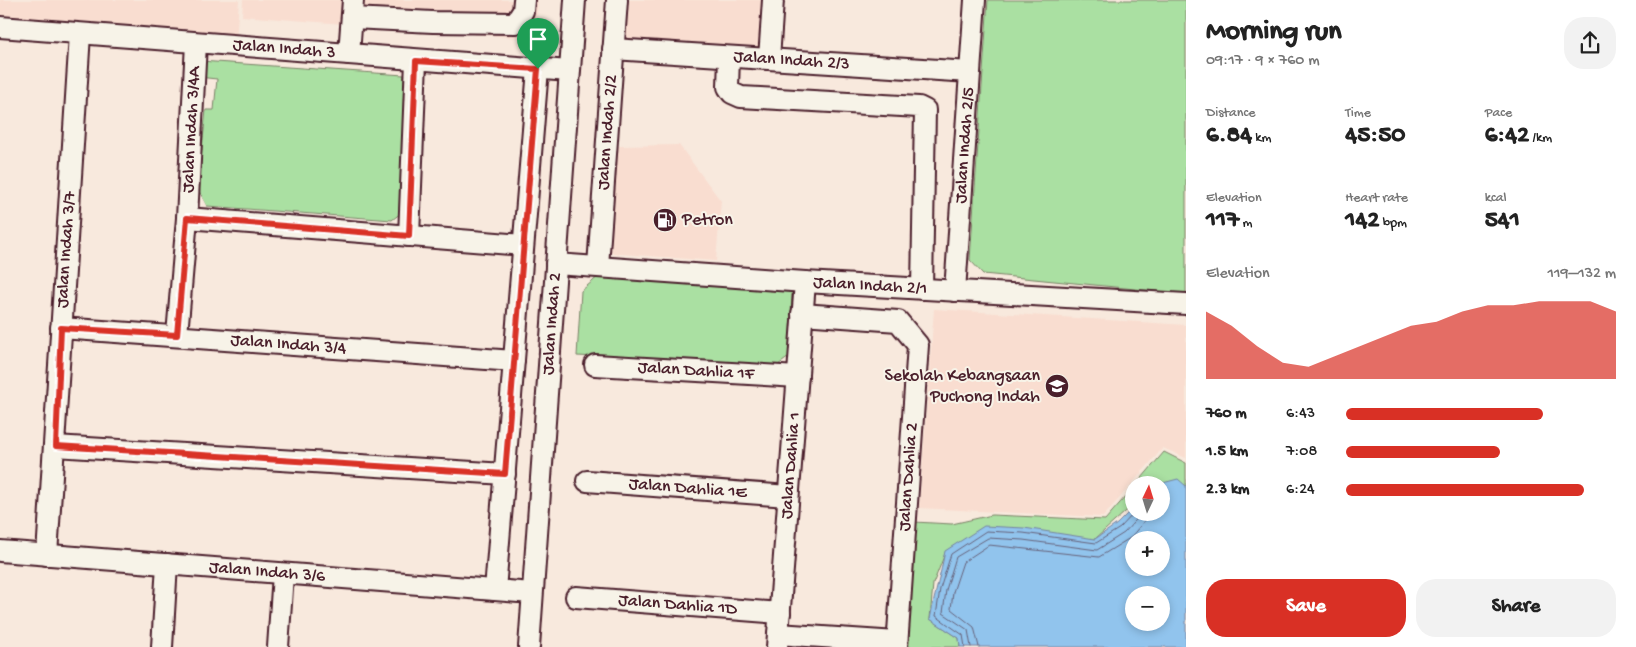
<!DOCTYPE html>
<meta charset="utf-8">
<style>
:root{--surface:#fff;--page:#f2f2f2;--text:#222;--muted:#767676;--accent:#d93025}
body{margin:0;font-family:"Gochi Hand",sans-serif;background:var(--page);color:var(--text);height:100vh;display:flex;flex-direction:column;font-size:19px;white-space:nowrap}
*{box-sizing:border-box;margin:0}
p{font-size:16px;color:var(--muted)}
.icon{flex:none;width:28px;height:28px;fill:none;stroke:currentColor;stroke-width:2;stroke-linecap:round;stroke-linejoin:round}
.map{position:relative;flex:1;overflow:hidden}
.drawer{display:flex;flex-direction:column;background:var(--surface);width:450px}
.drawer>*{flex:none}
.needle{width:32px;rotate:4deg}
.buttons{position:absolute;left:1125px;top:476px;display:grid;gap:10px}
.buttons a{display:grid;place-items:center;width:45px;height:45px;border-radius:50%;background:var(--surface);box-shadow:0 2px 8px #0003;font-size:25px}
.pin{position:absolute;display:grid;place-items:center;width:42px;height:42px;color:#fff;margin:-51px -21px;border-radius:50% 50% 50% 0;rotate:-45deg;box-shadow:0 0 5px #0007}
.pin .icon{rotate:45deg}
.round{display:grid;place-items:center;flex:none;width:52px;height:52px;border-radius:20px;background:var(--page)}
.overview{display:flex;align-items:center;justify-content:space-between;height:85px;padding:0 20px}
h1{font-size:28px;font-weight:700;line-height:38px}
.metrics{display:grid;grid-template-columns:repeat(3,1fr);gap:8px;height:85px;padding:5px 20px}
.metrics div{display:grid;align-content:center}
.metrics b{font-size:25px;font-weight:700}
.metrics small{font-size:14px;font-weight:400}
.metrics p{font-size:14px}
.chart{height:140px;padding:10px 20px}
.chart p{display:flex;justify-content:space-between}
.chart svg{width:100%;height:90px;margin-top:5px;fill:var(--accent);opacity:.7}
.action{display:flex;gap:10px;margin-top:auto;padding:10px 20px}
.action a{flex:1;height:58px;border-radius:20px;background:var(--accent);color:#fff;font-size:20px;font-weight:700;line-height:58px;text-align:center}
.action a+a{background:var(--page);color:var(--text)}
ul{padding:0 20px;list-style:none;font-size:16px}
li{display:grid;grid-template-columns:80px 60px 1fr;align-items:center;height:38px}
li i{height:12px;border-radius:6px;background:var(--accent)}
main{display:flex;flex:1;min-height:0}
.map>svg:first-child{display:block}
.built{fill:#f9ddd0}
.green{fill:#aae0a2;stroke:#7a8066}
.water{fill:#91c4ed;stroke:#75829f;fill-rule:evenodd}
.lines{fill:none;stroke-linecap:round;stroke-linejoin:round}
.shore{stroke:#666179;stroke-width:1}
.minor-casing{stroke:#4a1f2b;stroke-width:24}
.minor{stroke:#f7f3e8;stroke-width:20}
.route-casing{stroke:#fff;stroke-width:10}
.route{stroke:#d93025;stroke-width:6}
.labels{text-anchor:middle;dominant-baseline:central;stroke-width:4;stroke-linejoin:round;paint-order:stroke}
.street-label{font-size:18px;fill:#4a1f2b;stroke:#f7f3e8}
.poi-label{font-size:18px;fill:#4a1f2b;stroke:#f7f3e8;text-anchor:start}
</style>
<main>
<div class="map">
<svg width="1186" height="647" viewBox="0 0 1186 647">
<rect width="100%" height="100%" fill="#f8e9dd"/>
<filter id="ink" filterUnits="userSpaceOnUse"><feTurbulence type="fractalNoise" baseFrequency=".02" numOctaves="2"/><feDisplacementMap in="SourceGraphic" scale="10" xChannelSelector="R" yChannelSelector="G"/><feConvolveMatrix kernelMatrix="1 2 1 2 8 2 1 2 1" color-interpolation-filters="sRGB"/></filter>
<g filter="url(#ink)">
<g class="built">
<path d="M 0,0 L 239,0 L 236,41 L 0,22 Z"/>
<path d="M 243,0 L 538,0 L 535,39 L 242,16 Z"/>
<path d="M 623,0 L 767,0 L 764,53 L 619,45 Z"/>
<path d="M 679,145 L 721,201 L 716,261 L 609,253 L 618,146 Z"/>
<path d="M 934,309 L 1186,325 L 1186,458 L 1163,448 L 1103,517 L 919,508 Z"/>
</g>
<g class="green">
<path d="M 988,0 L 1186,0 L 1186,294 L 983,274 L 970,260 Z"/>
<path d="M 200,61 L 404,75 L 401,213 L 392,220 L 207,206 L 198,189 L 206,110 L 214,110 L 217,79 L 198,77 Z"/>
<path d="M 599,276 L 792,291 L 789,357 L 778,365 L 577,356 L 581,291 Z"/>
<path d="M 1164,452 L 1186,463 L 1186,490 L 1157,483 L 1136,485 Z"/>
<path d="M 1134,487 L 1134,504 L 1095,539 L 946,551 L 933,584 L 930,619 L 959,638 L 960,647 L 906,647 L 914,522 L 952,524 L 992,515 L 1105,520 Z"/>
</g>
<path class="water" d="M 1178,479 L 1186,486 L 1186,647 L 960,647 L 959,638 L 930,619 C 934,596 941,574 945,551 L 984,526 L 1024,528 L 1095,539 L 1117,524 L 1134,507 L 1134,512 L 1161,512 L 1161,485 L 1155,485 ZM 1134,540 L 1161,540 L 1161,568 L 1134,568 ZM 1134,595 L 1161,595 L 1161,622 L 1134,622 Z"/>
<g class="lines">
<g class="shore">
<path d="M 965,647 L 963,635 L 936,616 L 940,589 L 951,554 L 986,531 L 1023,533 L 1096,543 L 1120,528 L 1135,512"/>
<path d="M 971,647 L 968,630 L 943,613 L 946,590 L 956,557 L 988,538 L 1023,540 L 1097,550 L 1124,533 L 1143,512"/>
<path d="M 979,647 L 974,627 L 951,609 L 953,592 L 963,562 L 989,545 L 1099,557 L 1130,538 L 1152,512"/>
</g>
<g class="minor-casing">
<g id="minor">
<path d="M 352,18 L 433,22 L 515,23 L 523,11 L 524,0"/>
<path id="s1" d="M 0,27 L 569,71"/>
<path id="s2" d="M 613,49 L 970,72"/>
<path d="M 349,54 L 353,0"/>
<path d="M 729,57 L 728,87 L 732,93 L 741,97 L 919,107 L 925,110 L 922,289"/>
<path d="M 769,59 L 773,0"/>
<path d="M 187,218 L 523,245"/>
<path d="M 409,236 L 416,61"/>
<path id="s3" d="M 556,264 L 805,282 L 1186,304"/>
<path id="s4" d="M 598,266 L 617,0"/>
<path id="s5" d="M 955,291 L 975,0"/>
<path d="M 802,314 L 898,321 L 918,345 L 897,647"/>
<path id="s6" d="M 61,328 L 514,361"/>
<path id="s7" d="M 177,335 L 187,218 L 196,43"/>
<path id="s8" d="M 595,365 L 798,377"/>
<path d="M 55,446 L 505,474"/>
<path id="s9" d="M 587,481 L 788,496"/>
<path id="s10" d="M 0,551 L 532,593"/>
<path id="s11" d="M 47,555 L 80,34"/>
<path d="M 495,590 L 538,69"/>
<path id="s12" d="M 576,597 L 780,613"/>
<path d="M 778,634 L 897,642"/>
<path d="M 162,647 L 167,564"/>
<path d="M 278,647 L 283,574"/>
<path id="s13" d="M 529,647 L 575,0"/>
<path id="s14" d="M 777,647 L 805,282"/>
</g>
</g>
<use href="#minor" class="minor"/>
</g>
</g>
<g class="lines" filter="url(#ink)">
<g class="route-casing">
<path id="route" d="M 416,61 L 538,69 L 505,474 L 56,446 L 61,328 L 177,335 L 187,218 L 409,236 Z"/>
</g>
<use href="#route" class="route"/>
</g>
<defs>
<g id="fuel-disc" transform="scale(1.25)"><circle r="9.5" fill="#4a1f2b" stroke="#f7f3e8"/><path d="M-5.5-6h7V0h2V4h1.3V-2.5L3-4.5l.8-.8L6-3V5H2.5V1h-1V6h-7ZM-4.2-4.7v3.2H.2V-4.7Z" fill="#fff"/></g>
<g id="school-disc" transform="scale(1.25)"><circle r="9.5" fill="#4a1f2b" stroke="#f7f3e8"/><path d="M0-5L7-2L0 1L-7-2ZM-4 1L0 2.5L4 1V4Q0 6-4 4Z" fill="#fff"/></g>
</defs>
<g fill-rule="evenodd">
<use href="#fuel-disc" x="665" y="220"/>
<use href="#school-disc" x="1057" y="386"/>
</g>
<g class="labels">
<g class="street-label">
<text stroke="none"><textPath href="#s1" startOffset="285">Jalan Indah 3</textPath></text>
<text stroke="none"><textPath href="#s2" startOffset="179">Jalan Indah 2/3</textPath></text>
<text stroke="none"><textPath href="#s7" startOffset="206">Jalan Indah 3/4A</textPath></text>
<text stroke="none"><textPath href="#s4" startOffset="134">Jalan Indah 2/2</textPath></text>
<text stroke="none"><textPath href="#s5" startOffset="146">Jalan Indah 2/5</textPath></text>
<text stroke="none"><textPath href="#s11" startOffset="306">Jalan Indah 3/7</textPath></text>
<text stroke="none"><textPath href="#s3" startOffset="315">Jalan Indah 2/1</textPath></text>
<text stroke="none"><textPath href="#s13" startOffset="324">Jalan Indah 2</textPath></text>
<text stroke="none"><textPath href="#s6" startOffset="228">Jalan Indah 3/4</textPath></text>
<text stroke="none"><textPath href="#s8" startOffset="101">Jalan Dahlia 1F</textPath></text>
<text stroke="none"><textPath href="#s14" startOffset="182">Jalan Dahlia 1</textPath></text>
<text transform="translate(909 477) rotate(-86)">Jalan Dahlia 2</text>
<text stroke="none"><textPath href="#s9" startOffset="101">Jalan Dahlia 1E</textPath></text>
<text stroke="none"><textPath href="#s10" startOffset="268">Jalan Indah 3/6</textPath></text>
<text stroke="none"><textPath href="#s12" startOffset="102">Jalan Dahlia 1D</textPath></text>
</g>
<g class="poi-label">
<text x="682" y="220">Petron</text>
<text x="1040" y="376" text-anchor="end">Sekolah Kebangsaan<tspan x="1040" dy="21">Puchong Indah</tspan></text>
</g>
</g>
</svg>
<div class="buttons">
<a><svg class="needle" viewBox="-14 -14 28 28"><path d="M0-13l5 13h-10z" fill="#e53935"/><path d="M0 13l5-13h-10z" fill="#767676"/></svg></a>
<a>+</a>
<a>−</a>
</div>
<div class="pin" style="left:538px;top:69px;background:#1e9e55"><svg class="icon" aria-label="arrive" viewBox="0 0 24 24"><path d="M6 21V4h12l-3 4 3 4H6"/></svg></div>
</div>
<section class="drawer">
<div class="overview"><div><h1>Morning run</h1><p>09:17 · 9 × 760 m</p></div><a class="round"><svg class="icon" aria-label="share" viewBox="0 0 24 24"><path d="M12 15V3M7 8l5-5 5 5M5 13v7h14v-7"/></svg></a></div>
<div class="metrics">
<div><p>Distance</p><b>6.84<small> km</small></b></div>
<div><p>Time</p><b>45:50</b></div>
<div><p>Pace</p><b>6:42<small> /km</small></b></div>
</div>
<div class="metrics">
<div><p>Elevation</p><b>117<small> m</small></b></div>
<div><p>Heart rate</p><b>142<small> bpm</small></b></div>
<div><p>kcal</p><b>541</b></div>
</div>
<div class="chart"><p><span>Elevation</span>119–132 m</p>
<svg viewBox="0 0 160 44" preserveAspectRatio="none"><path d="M0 44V11L10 18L20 28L30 36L40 38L50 33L60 28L70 23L80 18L90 16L100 11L110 8L120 8L130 6L140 6L150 6L160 11V44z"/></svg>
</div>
<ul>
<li><b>760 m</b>6:43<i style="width:73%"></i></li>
<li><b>1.5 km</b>7:08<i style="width:57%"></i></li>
<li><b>2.3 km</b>6:24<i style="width:88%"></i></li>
</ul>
<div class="action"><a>Save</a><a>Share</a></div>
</section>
</main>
